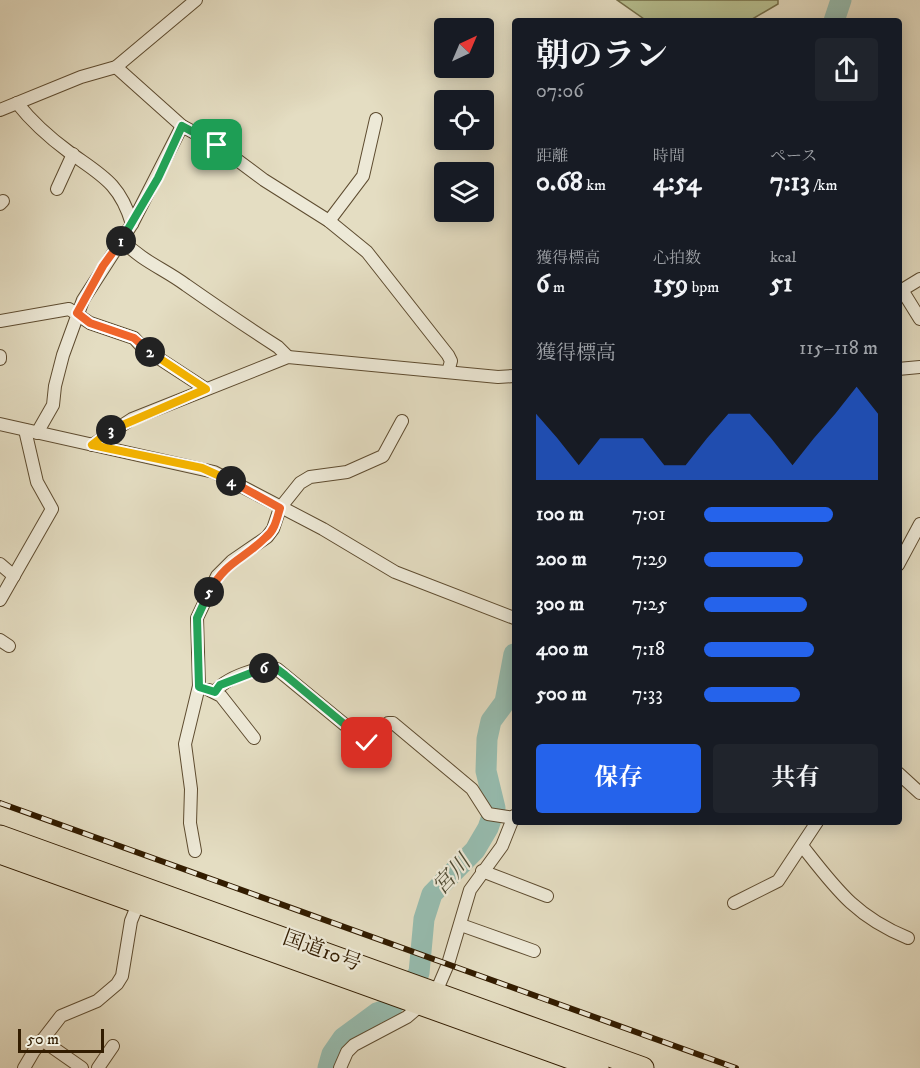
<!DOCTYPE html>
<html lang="ja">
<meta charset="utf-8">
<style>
:root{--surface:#171b24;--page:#20242c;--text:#f1f3f6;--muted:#9ea1a6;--accent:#2563eb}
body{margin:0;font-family:"IM FELL DW Pica","Noto Serif JP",serif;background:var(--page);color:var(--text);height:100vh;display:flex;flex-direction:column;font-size:22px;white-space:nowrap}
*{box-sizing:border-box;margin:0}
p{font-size:20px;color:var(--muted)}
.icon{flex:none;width:33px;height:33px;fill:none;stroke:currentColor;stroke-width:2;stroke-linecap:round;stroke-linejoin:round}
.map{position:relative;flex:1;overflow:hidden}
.sheet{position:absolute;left:512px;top:18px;width:390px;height:807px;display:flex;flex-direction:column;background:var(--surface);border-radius:6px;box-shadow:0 3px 15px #0003}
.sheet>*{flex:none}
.needle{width:39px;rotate:44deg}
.controls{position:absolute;left:434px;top:18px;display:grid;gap:12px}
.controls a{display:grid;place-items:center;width:60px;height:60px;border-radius:6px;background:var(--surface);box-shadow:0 3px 15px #0003;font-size:30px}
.scale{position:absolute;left:18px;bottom:15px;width:86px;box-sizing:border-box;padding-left:6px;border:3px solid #321c00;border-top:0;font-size:16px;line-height:21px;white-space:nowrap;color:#321c00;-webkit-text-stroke:4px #ede9d7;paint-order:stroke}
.pin{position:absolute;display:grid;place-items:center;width:51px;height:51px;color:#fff;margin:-26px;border-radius:12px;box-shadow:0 3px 9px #0006}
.km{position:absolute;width:30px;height:30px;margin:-15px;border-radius:50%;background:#222;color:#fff;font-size:16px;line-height:30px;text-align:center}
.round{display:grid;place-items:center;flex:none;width:63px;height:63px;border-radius:6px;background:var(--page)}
.headline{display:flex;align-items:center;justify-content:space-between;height:102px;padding:0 24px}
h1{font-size:33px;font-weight:700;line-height:45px}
.figures{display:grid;grid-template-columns:repeat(3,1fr);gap:9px;height:102px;padding:6px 24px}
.figures div{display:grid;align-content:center}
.figures b{font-size:26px;font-weight:700}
.figures small{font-size:16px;font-weight:400}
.figures p{font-size:16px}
.chart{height:168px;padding:12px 24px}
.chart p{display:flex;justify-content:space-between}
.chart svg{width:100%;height:108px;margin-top:6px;fill:var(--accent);opacity:.7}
.primary-button{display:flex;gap:12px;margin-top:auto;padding:12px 24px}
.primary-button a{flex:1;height:69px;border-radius:6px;background:var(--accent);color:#fff;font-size:24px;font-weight:700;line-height:69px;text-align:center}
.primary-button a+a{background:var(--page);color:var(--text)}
ul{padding:0 24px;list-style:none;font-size:20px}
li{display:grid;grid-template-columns:96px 72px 1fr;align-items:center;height:45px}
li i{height:15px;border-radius:8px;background:var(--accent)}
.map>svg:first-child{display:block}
.green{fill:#b7c091;stroke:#746e48;stroke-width:1.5}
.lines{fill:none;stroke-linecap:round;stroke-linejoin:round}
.river{stroke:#96bcaf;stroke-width:21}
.street-casing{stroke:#5e4c30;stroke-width:14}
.highway-casing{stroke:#321c00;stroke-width:23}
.street{stroke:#ede9d7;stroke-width:12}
.highway{stroke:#e4ddc2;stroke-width:21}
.rail-casing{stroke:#321c00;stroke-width:6}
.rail{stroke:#ede9d7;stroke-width:4;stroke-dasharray:11;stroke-linecap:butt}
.split-1-casing{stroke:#fff;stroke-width:12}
.split-2-casing{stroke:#fff;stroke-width:12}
.split-3-casing{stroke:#fff;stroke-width:12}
.split-4-casing{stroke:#fff;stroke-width:12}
.split-5-casing{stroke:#fff;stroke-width:12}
.split-6-casing{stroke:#fff;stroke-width:12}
.split-7-casing{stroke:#fff;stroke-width:12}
.split-1{stroke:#22a559;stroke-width:8}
.split-2{stroke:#f0652b;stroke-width:8}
.split-3{stroke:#f5b400;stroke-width:8}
.split-4{stroke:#f5b400;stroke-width:8}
.split-5{stroke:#f0652b;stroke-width:8}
.split-6{stroke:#22a559;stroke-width:8}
.split-7{stroke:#22a559;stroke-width:8}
.labels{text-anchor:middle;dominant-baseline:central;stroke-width:4.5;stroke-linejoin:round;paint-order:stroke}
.street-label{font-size:21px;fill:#321c00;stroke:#ede9d7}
.water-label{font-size:22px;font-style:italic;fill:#504c35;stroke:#ede9d7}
</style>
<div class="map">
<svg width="920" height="1068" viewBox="0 0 920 1068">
<rect width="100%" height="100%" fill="#e4ddc2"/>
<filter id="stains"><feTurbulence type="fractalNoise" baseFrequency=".00333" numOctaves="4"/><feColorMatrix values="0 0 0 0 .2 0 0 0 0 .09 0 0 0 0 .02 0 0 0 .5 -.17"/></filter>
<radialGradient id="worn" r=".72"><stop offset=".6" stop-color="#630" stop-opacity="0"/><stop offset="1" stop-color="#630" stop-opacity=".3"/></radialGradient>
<path class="green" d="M 617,0 L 778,0 L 778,4 L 749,21 L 647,21 Z"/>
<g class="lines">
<g class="river">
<path d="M 834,21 L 841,0"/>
<path d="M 328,1068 L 332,1054 L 343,1038 L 377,1013 L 391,1008 L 419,973 L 424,919 L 432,894 L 475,850 L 488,828 L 495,808 L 486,771 L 487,739 L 491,721 L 505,702 L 514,654"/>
</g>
<g class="street-casing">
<g id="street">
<path d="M 116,67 L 182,126 L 217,145 L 264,180 L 329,221 L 367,252 L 448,355 L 451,361 L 448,372"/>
<path d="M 17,103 C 32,122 50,138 69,152 C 101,175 120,183 132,224"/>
<path d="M 0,110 L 81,77 L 116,67 L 196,0"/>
<path d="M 57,189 L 73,154"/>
<path d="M 0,204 L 3,201"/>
<path d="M 329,221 L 363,176 L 376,119"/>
<path d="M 122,240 C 143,262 163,268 186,285 C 216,306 247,327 278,347 L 288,357"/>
<path d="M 920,279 L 902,290 L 920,319"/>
<path d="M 0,321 L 69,309 L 90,323 L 134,338 L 143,348 L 206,389"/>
<path d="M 0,356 L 0,359"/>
<path d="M 898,369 L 920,367"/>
<path d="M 0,424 L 214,472 L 323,529 L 395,572 L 514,618"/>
<path d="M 37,433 L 53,405 L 55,386 L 63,355 L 83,300 L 132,224 L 182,126"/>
<path d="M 92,445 L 132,419 L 288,357 L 498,377 L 514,376"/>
<path d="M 0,564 L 14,576"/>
<path d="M 898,565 L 920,524"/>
<path d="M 0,600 L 52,509 L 37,482 L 25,430"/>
<path d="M 0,640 L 9,646"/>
<path d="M 209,690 L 221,696 L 254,738"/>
<path d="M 215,692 C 225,678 260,665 277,669 L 367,743 L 388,723 L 393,723 L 472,789 L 488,814 L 514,818"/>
<path d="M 898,773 L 920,793"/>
<path d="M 803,847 C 836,889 856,917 908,938"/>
<path d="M 195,851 L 190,823 L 191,789 L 185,744 L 199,686 L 197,618 L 217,576 L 232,561 L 267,537 L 273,529 L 280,508 L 300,483 L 310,477 L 347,472 L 383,456 L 402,421"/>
<path d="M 482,871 L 547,896"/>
<path d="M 734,903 L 778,881 L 817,822"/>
<path d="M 461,925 L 534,951"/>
<path d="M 42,1040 L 82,1068"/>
<path d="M 24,1068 L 34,1051 L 61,1016 L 97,1001 L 117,984 L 122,976 L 131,921 L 140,899"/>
<path d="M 98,1068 L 113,1046"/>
<path d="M 340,1068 L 347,1052 L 354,1045 L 407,1017 L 436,992 L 448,964 L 470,890 L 502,846 L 514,816"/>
</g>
</g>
<g class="highway-casing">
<g id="highway">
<path d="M 0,836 L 643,1068"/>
<path d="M 0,853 L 598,1068"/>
</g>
</g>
<use href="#street" class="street"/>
<use href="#highway" class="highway"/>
<g class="rail-casing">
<path id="rail" d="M 0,803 L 736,1068"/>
</g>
<use href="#rail" class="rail"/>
</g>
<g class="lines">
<g class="split-1-casing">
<path id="split-1" d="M 121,241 L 158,178 L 182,126 L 217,145"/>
</g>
<g class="split-2-casing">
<path id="split-2" d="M 121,241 L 103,266 L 77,313 L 90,323 L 134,338 L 150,352"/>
</g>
<g class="split-3-casing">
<path id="split-3" d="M 111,430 L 206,389 L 150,352"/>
</g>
<g class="split-4-casing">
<path id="split-4" d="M 111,430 L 92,445 L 202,468 L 231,481"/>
</g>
<g class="split-5-casing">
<path id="split-5" d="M 209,592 C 227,560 243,560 266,537 C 275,530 277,518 280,508 L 231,481"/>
</g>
<g class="split-6-casing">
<path id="split-6" d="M 209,592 L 197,618 L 199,687 L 215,692 L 220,685 L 264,668"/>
</g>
<g class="split-7-casing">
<path id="split-7" d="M 264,668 L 277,669 L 285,675 L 367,743"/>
</g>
<use href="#split-1" class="split-1"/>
<use href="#split-2" class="split-2"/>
<use href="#split-3" class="split-3"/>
<use href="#split-4" class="split-4"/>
<use href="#split-5" class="split-5"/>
<use href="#split-6" class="split-6"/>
<use href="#split-7" class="split-7"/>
</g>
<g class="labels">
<g class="street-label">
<text transform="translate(322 951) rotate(20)">国道10号</text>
</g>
<g class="water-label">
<text transform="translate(452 875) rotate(-48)">宮川</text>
</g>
</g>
<rect width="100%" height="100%" filter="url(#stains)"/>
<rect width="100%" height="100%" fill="url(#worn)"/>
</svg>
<div class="controls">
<a><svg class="needle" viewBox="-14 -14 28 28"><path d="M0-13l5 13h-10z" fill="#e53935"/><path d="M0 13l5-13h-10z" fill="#9ea1a6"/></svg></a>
<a><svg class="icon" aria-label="locate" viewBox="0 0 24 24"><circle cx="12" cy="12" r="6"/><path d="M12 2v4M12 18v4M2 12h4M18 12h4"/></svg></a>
<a><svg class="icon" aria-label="layers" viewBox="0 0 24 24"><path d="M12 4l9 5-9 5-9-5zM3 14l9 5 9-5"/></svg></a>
</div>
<div class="scale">50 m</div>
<div class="pin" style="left:217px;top:145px;background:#1e9e55"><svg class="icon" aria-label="arrive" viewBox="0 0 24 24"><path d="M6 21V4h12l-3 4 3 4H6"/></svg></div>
<div class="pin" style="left:367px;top:743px;background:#d93025"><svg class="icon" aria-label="check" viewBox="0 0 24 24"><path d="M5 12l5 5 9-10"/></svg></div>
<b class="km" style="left:121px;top:241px">1</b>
<b class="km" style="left:150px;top:352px">2</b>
<b class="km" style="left:111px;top:430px">3</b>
<b class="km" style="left:231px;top:481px">4</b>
<b class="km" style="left:209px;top:592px">5</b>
<b class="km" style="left:264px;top:668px">6</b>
<section class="sheet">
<div class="headline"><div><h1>朝のラン</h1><p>07:06</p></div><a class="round"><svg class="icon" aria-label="share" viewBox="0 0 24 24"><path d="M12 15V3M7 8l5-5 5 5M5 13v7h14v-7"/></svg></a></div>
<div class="figures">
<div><p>距離</p><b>0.68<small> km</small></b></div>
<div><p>時間</p><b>4:54</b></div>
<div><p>ペース</p><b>7:13<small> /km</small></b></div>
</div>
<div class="figures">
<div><p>獲得標高</p><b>6<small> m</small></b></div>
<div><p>心拍数</p><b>159<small> bpm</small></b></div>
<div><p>kcal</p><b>51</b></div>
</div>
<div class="chart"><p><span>獲得標高</span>115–118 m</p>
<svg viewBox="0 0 160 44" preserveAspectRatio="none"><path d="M0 44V17L10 27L20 38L30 27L40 27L50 27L60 38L70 38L80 27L90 17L100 17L110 27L120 38L130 27L140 17L150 6L160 17V44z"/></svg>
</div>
<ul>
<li><b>100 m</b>7:01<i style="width:74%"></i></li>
<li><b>200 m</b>7:29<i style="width:57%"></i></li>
<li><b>300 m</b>7:25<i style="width:59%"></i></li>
<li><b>400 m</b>7:18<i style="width:63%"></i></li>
<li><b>500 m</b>7:33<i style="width:55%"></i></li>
</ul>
<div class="primary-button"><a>保存</a><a>共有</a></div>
</section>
</div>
